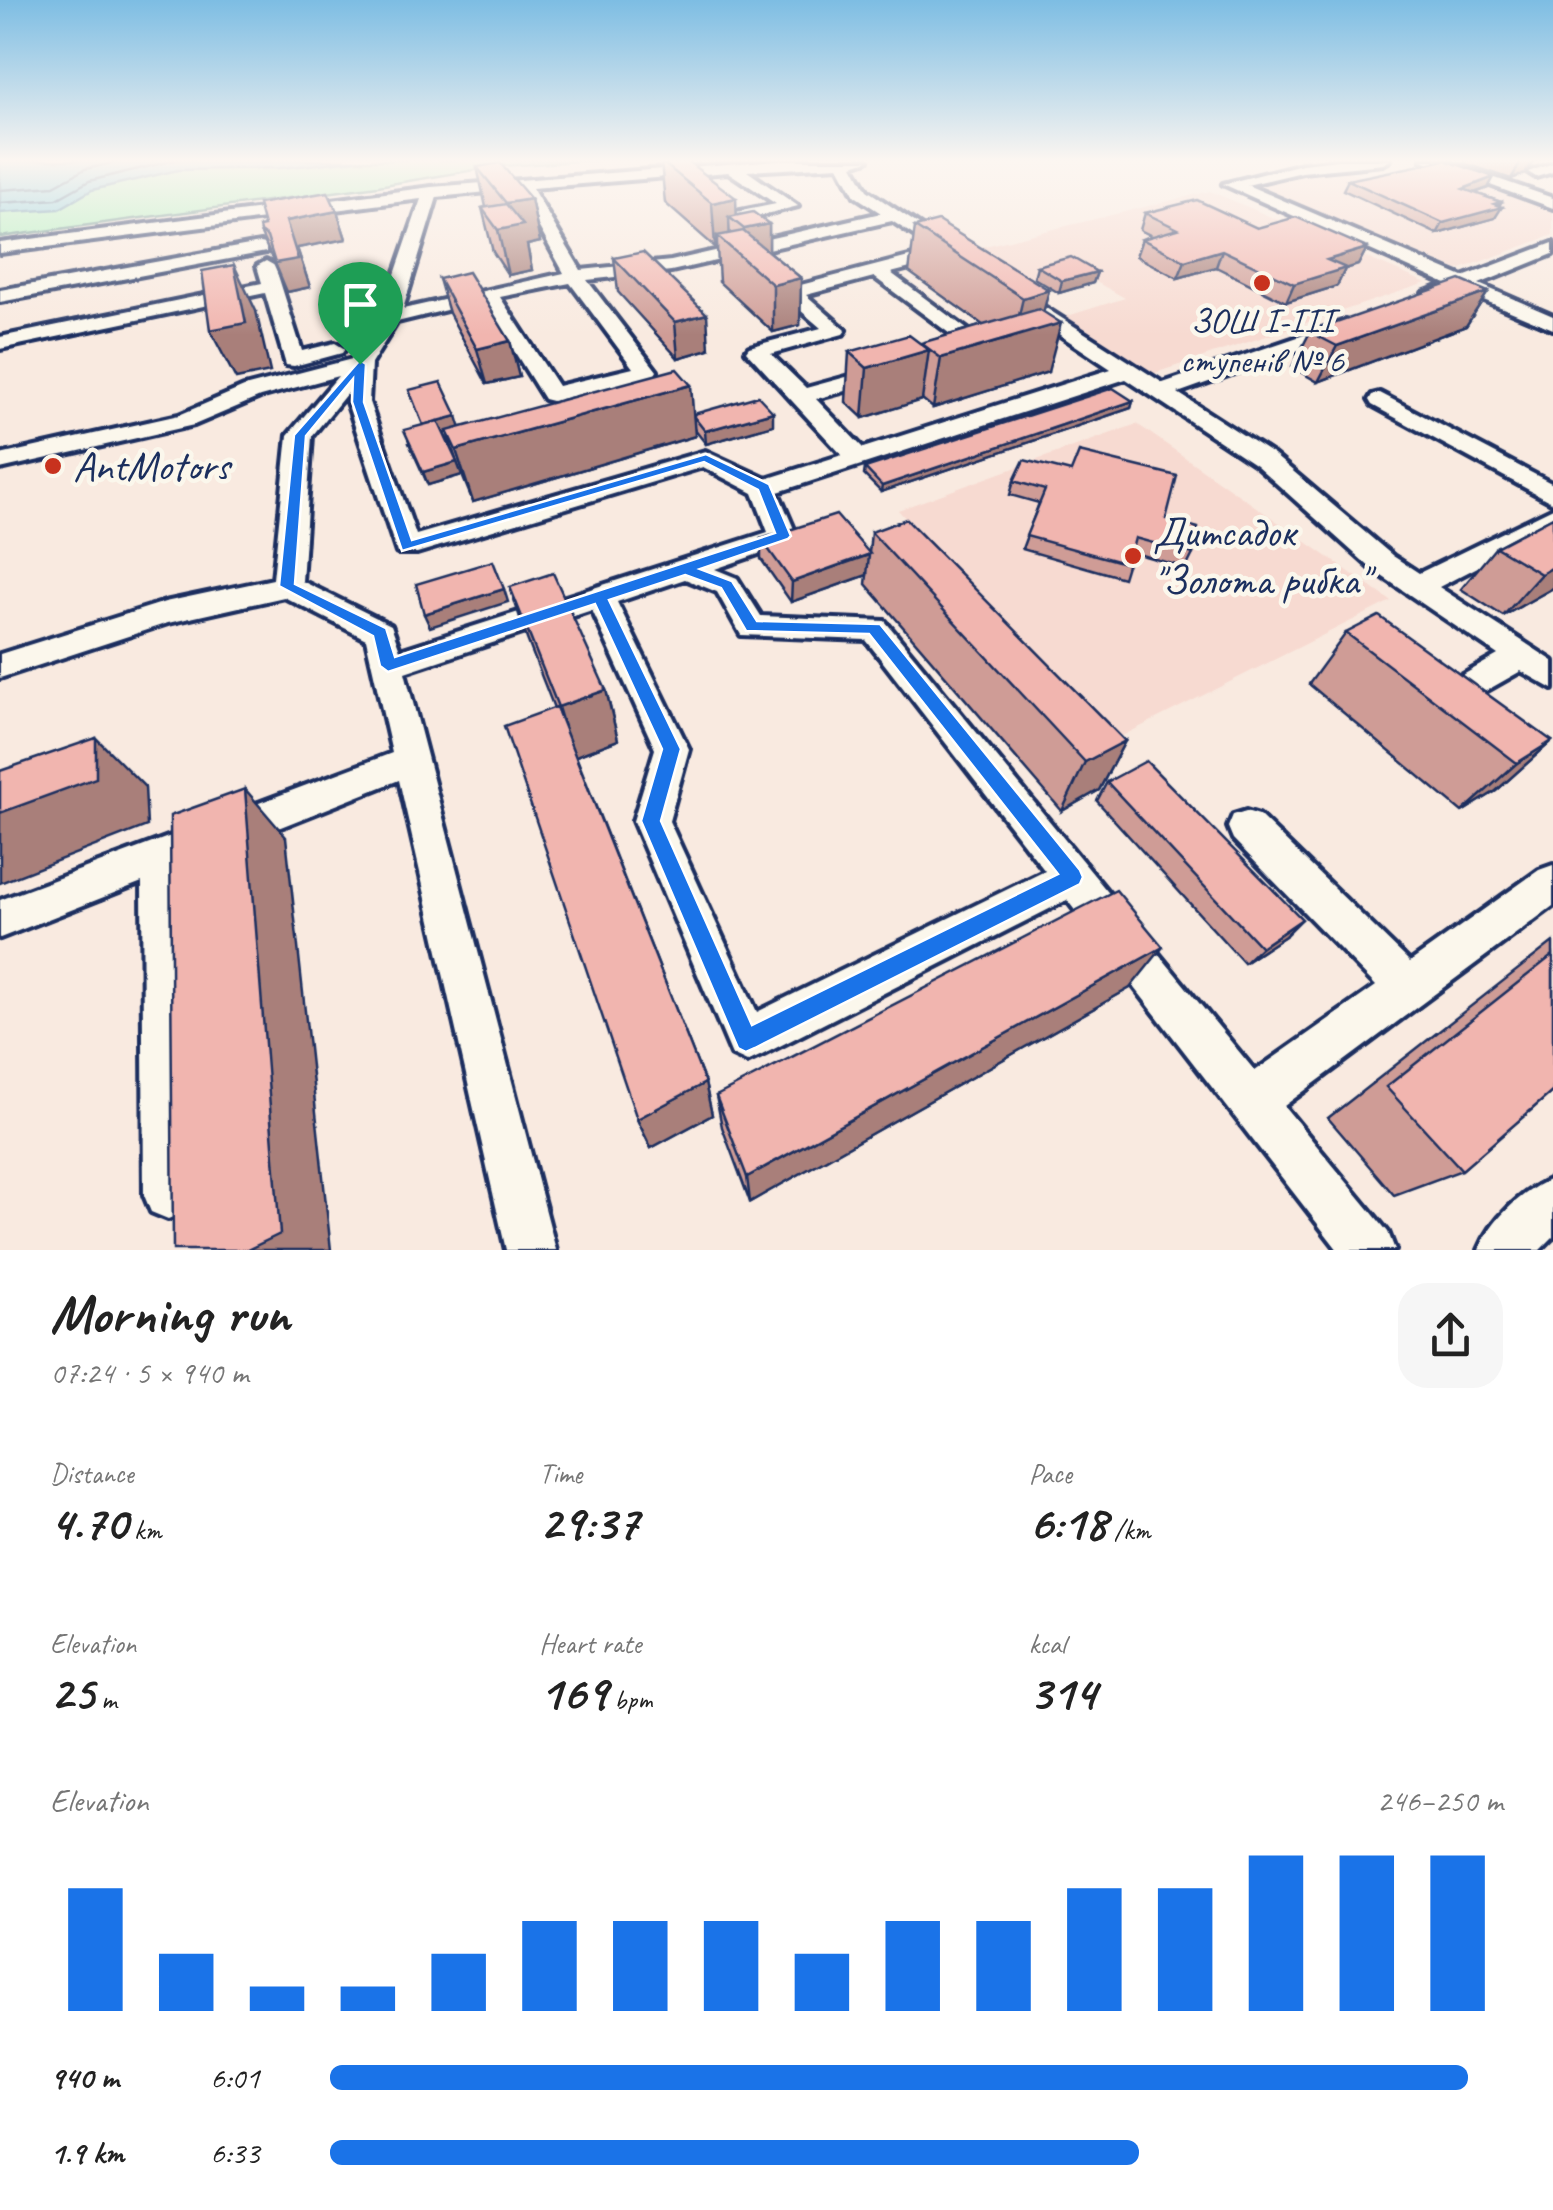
<!DOCTYPE html>
<meta charset="utf-8">
<style>
:root{--surface:#fff;--page:#f6f6f6;--text:#222;--muted:#767676;--accent:#1a73e8}
body{margin:0;font-family:Caveat,sans-serif;background:var(--page);color:var(--text);height:100vh;display:flex;flex-direction:column;font-size:38px;white-space:nowrap}
*{box-sizing:border-box;margin:0}
p{font-size:32px;color:var(--muted)}
.icon{flex:none;width:55px;height:55px;fill:none;stroke:currentColor;stroke-width:2;stroke-linecap:round;stroke-linejoin:round}
.map{position:relative;height:1250px;overflow:hidden}
.details{display:flex;flex-direction:column;background:var(--surface);flex:1}
.details>*{flex:none}
.pin{position:absolute;display:grid;place-items:center;width:85px;height:85px;color:#fff;margin:-102px -42px;border-radius:50% 50% 50% 0;rotate:-45deg;box-shadow:0 0 10px #0007}
.pin .icon{rotate:45deg}
.round{display:grid;place-items:center;flex:none;width:105px;height:105px;border-radius:30px;background:var(--page)}
.summary{display:flex;align-items:center;justify-content:space-between;height:170px;padding:0 50px}
h1{font-size:55px;font-weight:600;line-height:75px}
.metrics{display:grid;grid-template-columns:repeat(3,1fr);gap:15px;height:170px;padding:10px 50px}
.metrics div{display:grid;align-content:center}
.metrics b{font-size:50px;font-weight:600}
.metrics small{font-size:28px;font-weight:400}
.metrics p{font-size:28px}
.chart{height:280px;padding:20px 50px}
.chart p{display:flex;justify-content:space-between}
.chart svg{width:100%;height:180px;margin-top:10px;stroke:var(--accent);stroke-width:6}
ul{padding:0 50px;list-style:none;font-size:32px}
li{display:grid;grid-template-columns:160px 120px 1fr;align-items:center;height:75px}
li i{height:25px;border-radius:12px;background:var(--accent)}
.map>svg:first-child{display:block}
.built{fill:#f7dad1}
.green{fill:#aaf0bc;stroke:#62908d;stroke-width:2.5}
.water{fill:#7ecbdc;stroke:#568daa;stroke-width:2.5}
.lines{fill:none;stroke-linecap:round;stroke-linejoin:round}
.shore{stroke:#436d90;stroke-width:2.5}
.minor-casing{stroke:#1b2f5e;stroke-width:8}
.minor{fill:#fbf7ec;fill-rule:evenodd}
.wall{fill:#cf9c96;stroke:#1b2f5e;stroke-width:2.5;fill-rule:evenodd}
.shaded-wall{fill:#a97f7a;stroke:#1b2f5e;stroke-width:2.5}
.building{fill:#f1b5af;stroke:#1b2f5e;stroke-width:2.5}
.route{fill:#1a73e8;stroke:#fff;stroke-width:2.5;fill-rule:evenodd}
.poi-dot{fill:#c8321e;stroke:#fbf7ec;stroke-width:4}
.labels{text-anchor:middle;dominant-baseline:central;stroke-width:9;stroke-linejoin:round;paint-order:stroke}
.far-poi-label{font-size:35px;fill:#1b2f5e;stroke:#fbf7ec}
.poi-label{font-size:42px;fill:#1b2f5e;stroke:#fbf7ec;text-anchor:start}
</style>
<div class="map">
<svg width="1553" height="1250" viewBox="0 0 1553 1250">
<rect width="100%" height="100%" fill="#f9eae0"/>
<filter id="ink" filterUnits="userSpaceOnUse"><feTurbulence type="fractalNoise" baseFrequency=".01" numOctaves="2"/><feDisplacementMap in="SourceGraphic" scale="20" xChannelSelector="R" yChannelSelector="G"/><feConvolveMatrix kernelMatrix="1 2 1 2 8 2 1 2 1" color-interpolation-filters="sRGB"/></filter>
<g filter="url(#ink)">
<g class="built">
<path d="M 1422,163 L 1553,207 L 1553,235 L 1458,270 L 1252,185 L 1320,167 L 1336,167 L 1368,178 Z"/>
<path d="M 1210,191 L 1426,283 L 1146,376 L 1061,318 L 1125,298 L 1069,267 L 1007,284 L 960,252 Z"/>
<path d="M 1137,424 L 1391,601 L 1110,742 L 898,510 Z"/>
</g>
<path class="green" d="M 0,160 L 598,160 L 499,166 L 378,186 L 0,237 Z"/>
<path class="water" d="M 0,160 L 356,160 L 280,168 L 178,170 L 92,190 L 59,209 L 0,213 Z"/>
<g class="lines">
<g class="shore">
<path d="M 0,190 L 54,186 L 85,169 L 126,160"/>
<path d="M 0,203 L 57,199 L 89,181 L 175,160"/>
</g>
<g class="minor-casing">
<g id="minor">
<path d="M 778,160 L 868,160 L 853,165 L 867,190 L 958,251 L 953,257 L 891,273 L 991,347 L 976,354 L 962,354 L 959,350 L 965,345 L 874,277 L 806,295 L 846,330 L 843,334 L 771,354 L 806,388 L 886,366 L 897,373 L 894,378 L 816,399 L 863,448 L 1111,369 L 1021,309 L 1021,301 L 1035,301 L 1163,383 L 1345,321 L 1355,327 L 1352,331 L 1178,393 L 1274,455 L 1393,556 L 1419,573 L 1553,508 L 1553,528 L 1439,587 L 1553,661 L 1553,689 L 1521,671 L 1438,718 L 1426,714 L 1422,705 L 1426,696 L 1498,655 L 1373,570 L 1256,465 L 1126,379 L 778,492 L 797,536 L 793,542 L 715,569 L 737,578 L 761,616 L 885,621 L 1255,1071 L 1376,986 L 1233,839 L 1228,827 L 1233,815 L 1246,811 L 1259,815 L 1410,962 L 1539,870 L 1553,865 L 1553,906 L 1284,1106 L 1388,1232 L 1395,1250 L 1338,1250 L 1067,900 L 762,1055 L 747,1062 L 732,1055 L 633,821 L 655,749 L 592,610 L 405,672 L 556,1250 L 506,1250 L 399,780 L 180,867 L 192,1195 L 185,1212 L 168,1219 L 151,1212 L 144,1195 L 142,882 L 0,938 L 0,900 L 392,753 L 366,639 L 284,597 L 168,623 L 0,678 L 0,654 L 165,602 L 273,579 L 288,435 L 338,376 L 260,397 L 194,425 L 0,469 L 0,455 L 179,415 L 244,387 L 352,359 L 380,318 L 421,199 L 0,253 L 0,243 L 431,187 ZM 839,166 L 855,196 L 881,213 L 671,261 L 581,270 L 532,188 L 728,172 L 776,204 L 721,215 L 719,219 L 727,224 L 798,206 L 747,171 ZM 518,189 L 564,273 L 403,309 L 437,197 ZM 892,221 L 936,250 L 785,289 L 785,297 L 821,328 L 749,347 L 746,351 L 842,455 L 766,479 L 705,451 L 416,535 L 369,402 L 371,364 L 397,322 L 483,301 L 544,399 L 552,401 L 654,376 L 657,371 L 587,280 L 671,271 ZM 570,283 L 633,368 L 558,386 L 500,297 ZM 347,393 L 347,402 L 397,553 L 417,553 L 703,467 L 753,493 L 768,532 L 400,650 L 391,625 L 302,581 L 312,436 ZM 685,579 L 717,592 L 741,635 L 866,640 L 1045,871 L 757,1012 L 669,821 L 689,749 L 617,602 Z"/>
<path d="M 1338,160 L 1390,160 L 1383,164 L 1302,172 L 1247,185 L 1463,277 L 1553,243 L 1553,254 L 1479,284 L 1553,316 L 1553,329 L 1462,291 L 1437,301 L 1423,301 L 1423,293 L 1446,284 L 1223,184 L 1302,164 Z"/>
<path d="M 1422,160 L 1443,160 L 1553,198 L 1553,208 Z"/>
<path d="M 1553,163 L 1553,172 L 1536,177 L 1528,172 Z"/>
<path d="M 260,243 L 266,244 L 266,252 L 0,302 L 0,290 Z"/>
<path d="M 266,261 L 275,266 L 302,351 L 335,343 L 345,349 L 342,353 L 294,366 L 286,365 L 265,293 L 0,349 L 0,337 L 262,283 L 257,266 Z"/>
<path d="M 1380,393 L 1553,484 L 1553,503 L 1372,405 L 1369,400 L 1372,395 Z"/>
<path d="M 1553,1178 L 1553,1237 L 1540,1250 L 1479,1250 C 1491,1220 1523,1190 1553,1178 Z"/>
</g>
</g>
<use href="#minor" class="minor"/>
</g>
<g class="wall">
<path d="M 1466,160 L 1534,160 L 1525,174 L 1511,179 L 1464,163 Z"/>
<path d="M 661,161 L 736,215 L 769,224 L 769,252 L 801,278 L 800,325 L 773,332 L 719,282 L 717,247 L 715,247 L 665,203 Z"/>
<path d="M 477,167 L 531,199 L 540,242 L 527,245 L 532,270 L 508,275 L 493,252 L 482,208 L 486,207 Z"/>
<path d="M 1348,180 L 1488,188 L 1475,193 L 1501,202 L 1495,218 L 1437,234 L 1343,190 Z"/>
<path d="M 337,211 L 346,239 L 297,248 L 310,287 L 287,292 L 260,232 Z"/>
<path d="M 1145,213 L 1257,228 L 1367,248 L 1358,265 L 1345,269 L 1337,286 L 1286,302 L 1216,267 L 1178,278 L 1136,256 L 1142,239 L 1152,236 L 1140,230 Z"/>
<path d="M 915,227 L 1049,290 L 1043,312 L 1048,372 L 933,408 L 922,399 L 863,418 L 846,402 L 849,352 L 920,344 L 983,325 L 909,272 Z"/>
<path d="M 614,258 L 709,349 L 678,358 L 618,292 Z"/>
<path d="M 1037,266 L 1097,272 L 1093,283 L 1059,293 L 1034,278 Z"/>
<path d="M 439,279 L 510,341 L 519,377 L 487,384 L 449,313 Z"/>
<path d="M 1488,292 L 1466,326 L 1318,382 L 1292,367 L 1310,332 Z"/>
<path d="M 1133,401 L 1131,408 L 881,492 L 864,475 L 865,468 Z"/>
<path d="M 694,414 L 773,425 L 706,444 L 695,430 L 695,436 L 473,502 L 462,475 L 428,485 L 409,443 L 460,427 ZM 447,432 L 456,460 L 444,433 Z"/>
<path d="M 1014,481 L 1166,519 L 1193,554 L 1186,568 L 1131,552 L 1123,578 L 1022,549 L 1039,503 L 1010,495 Z"/>
<path d="M 1553,517 L 1553,588 L 1503,616 L 1461,589 L 1496,547 Z"/>
<path d="M 871,532 L 1125,741 L 1099,790 L 1062,811 L 866,584 L 867,575 L 791,602 L 761,559 L 761,539 L 869,553 Z"/>
<path d="M 510,587 L 606,690 L 618,740 L 576,756 L 705,1083 L 712,1115 L 651,1148 L 637,1119 L 554,708 L 527,639 Z"/>
<path d="M 1346,633 L 1552,741 L 1496,791 L 1462,812 L 1309,684 Z"/>
<path d="M 1107,782 L 1285,936 L 1244,963 L 1097,801 Z"/>
<path d="M 1553,942 L 1553,1091 L 1462,1170 L 1394,1195 L 1328,1118 Z"/>
<path d="M 1130,988 L 750,1202 L 722,1127 L 716,1096 Z"/>
</g>
<g class="shaded-wall">
<path d="M 1522,160 L 1534,160 L 1525,174 L 1511,179 Z"/>
<path d="M 1494,177 L 1488,188 L 1457,199 L 1463,189 Z"/>
<path d="M 736,198 L 737,223 L 729,217 L 730,244 L 717,236 L 717,247 L 715,247 L 712,203 Z"/>
<path d="M 531,199 L 540,242 L 527,245 L 532,270 L 508,275 L 498,230 L 506,203 Z"/>
<path d="M 1501,202 L 1497,208 L 1502,207 L 1495,218 L 1437,234 L 1443,223 Z"/>
<path d="M 337,211 L 346,239 L 297,248 L 310,287 L 287,292 L 275,263 L 286,221 Z"/>
<path d="M 769,224 L 769,269 L 745,261 L 744,229 Z"/>
<path d="M 1367,248 L 1358,265 L 1345,269 L 1337,286 L 1286,302 L 1294,284 L 1327,260 Z"/>
<path d="M 1222,250 L 1216,267 L 1178,278 L 1185,261 Z"/>
<path d="M 234,265 L 256,311 L 270,372 L 236,379 L 210,330 Z"/>
<path d="M 1097,272 L 1093,283 L 1059,293 L 1062,281 Z"/>
<path d="M 801,278 L 800,325 L 773,332 L 773,285 Z"/>
<path d="M 1049,290 L 1039,329 L 1061,323 L 1048,372 L 933,408 L 941,358 L 1014,337 L 1023,298 Z"/>
<path d="M 1488,292 L 1466,326 L 1318,382 L 1337,346 Z"/>
<path d="M 707,314 L 709,349 L 678,358 L 675,322 Z"/>
<path d="M 510,341 L 519,377 L 487,384 L 477,349 Z"/>
<path d="M 929,350 L 922,400 L 863,418 L 867,368 Z"/>
<path d="M 691,385 L 695,436 L 473,502 L 456,450 Z"/>
<path d="M 1133,401 L 1131,408 L 881,492 L 882,486 Z"/>
<path d="M 773,412 L 773,425 L 706,444 L 705,431 Z"/>
<path d="M 457,416 L 461,429 L 427,438 L 423,425 Z"/>
<path d="M 457,462 L 462,475 L 428,485 L 423,472 Z"/>
<path d="M 869,555 L 867,575 L 791,602 L 792,582 Z"/>
<path d="M 1553,567 L 1553,588 L 1503,616 L 1541,574 Z"/>
<path d="M 504,589 L 508,602 L 430,627 L 424,614 Z"/>
<path d="M 606,690 L 618,740 L 573,757 L 558,707 Z"/>
<path d="M 96,738 L 145,787 L 147,826 L 0,883 L 0,813 Z"/>
<path d="M 1125,741 L 1099,790 L 1062,811 L 1085,762 Z"/>
<path d="M 1552,741 L 1496,791 L 1462,812 L 1517,763 Z"/>
<path d="M 245,789 L 286,837 L 331,1250 L 247,1250 Z"/>
<path d="M 1302,919 L 1285,936 L 1244,963 L 1261,947 Z"/>
<path d="M 1163,947 L 1130,988 L 750,1202 L 747,1177 Z"/>
<path d="M 705,1083 L 712,1115 L 651,1148 L 637,1119 Z"/>
</g>
<g class="building">
<path d="M 662,160 L 686,160 L 736,198 L 712,203 L 661,161 Z"/>
<path d="M 1445,160 L 1494,177 L 1463,189 L 1501,202 L 1494,204 L 1502,207 L 1443,223 L 1348,180 Z"/>
<path d="M 500,163 L 531,199 L 506,203 L 477,167 Z"/>
<path d="M 328,192 L 337,211 L 286,221 L 298,259 L 275,263 L 267,237 L 260,232 L 259,227 L 264,226 L 258,204 Z"/>
<path d="M 1197,200 L 1257,228 L 1296,217 L 1367,248 L 1327,260 L 1346,268 L 1294,284 L 1222,250 L 1185,261 L 1142,239 L 1178,229 L 1145,213 Z"/>
<path d="M 506,204 L 523,225 L 498,230 L 482,208 Z"/>
<path d="M 753,212 L 769,224 L 744,229 L 729,217 Z"/>
<path d="M 938,221 L 1049,290 L 1023,298 L 915,227 Z"/>
<path d="M 743,231 L 801,278 L 773,285 L 717,236 Z"/>
<path d="M 643,252 L 707,314 L 675,322 L 614,258 Z"/>
<path d="M 1071,257 L 1097,272 L 1062,281 L 1037,266 Z"/>
<path d="M 234,265 L 246,323 L 210,330 L 202,271 Z"/>
<path d="M 468,272 L 510,341 L 477,349 L 439,279 Z"/>
<path d="M 1460,280 L 1488,292 L 1337,346 L 1310,332 Z"/>
<path d="M 1039,309 L 1061,323 L 941,358 L 921,343 Z"/>
<path d="M 909,335 L 929,350 L 867,368 L 849,352 Z"/>
<path d="M 677,369 L 691,385 L 456,450 L 447,431 Z"/>
<path d="M 441,382 L 457,416 L 423,425 L 409,390 Z"/>
<path d="M 1113,388 L 1133,401 L 882,486 L 865,468 Z"/>
<path d="M 758,396 L 773,412 L 705,431 L 694,417 L 694,414 Z"/>
<path d="M 438,421 L 457,462 L 423,472 L 404,430 Z"/>
<path d="M 1079,452 L 1177,476 L 1166,519 L 1198,528 L 1193,554 L 1135,538 L 1128,564 L 1026,536 L 1045,490 L 1014,481 L 1024,460 L 1071,472 Z"/>
<path d="M 836,515 L 870,554 L 792,582 L 761,539 Z"/>
<path d="M 1553,517 L 1553,567 L 1541,574 L 1496,547 Z"/>
<path d="M 906,519 L 1125,741 L 1085,762 L 871,532 Z"/>
<path d="M 493,561 L 504,589 L 424,614 L 416,584 Z"/>
<path d="M 553,573 L 606,690 L 558,707 L 510,587 Z"/>
<path d="M 1379,616 L 1552,741 L 1517,763 L 1346,633 Z"/>
<path d="M 556,707 L 705,1083 L 637,1119 L 504,726 Z"/>
<path d="M 96,738 L 96,778 L 0,813 L 0,771 Z"/>
<path d="M 1146,761 L 1302,919 L 1261,947 L 1107,782 Z"/>
<path d="M 245,789 L 280,1234 L 247,1250 L 173,1250 L 170,816 Z"/>
<path d="M 1116,890 L 1163,947 L 747,1177 L 716,1096 Z"/>
<path d="M 1553,955 L 1553,1091 L 1462,1170 L 1386,1087 Z"/>
</g>
</g>
<linearGradient id="sky" x2="0" y2="1"><stop stop-color="#7dbde3"/><stop offset="0.48" stop-color="#fcf6f1"/><stop offset="1" stop-color="#fcf6f1" stop-opacity="0"/></linearGradient>
<rect width="1553" height="335" fill="url(#sky)"/>
<path class="route" d="M 360,360 L 366,364 L 364,402 L 412,540 L 706,454 L 769,484 L 791,536 L 788,539 L 700,569 L 732,581 L 757,621 L 880,624 L 1080,870 L 1083,877 L 1080,884 L 755,1048 L 746,1052 L 738,1048 L 641,821 L 662,749 L 595,604 L 388,672 L 380,666 L 373,636 L 279,586 L 294,435 ZM 353,379 L 352,402 L 402,551 L 704,462 L 758,490 L 775,533 L 395,657 L 386,628 L 295,584 L 306,436 ZM 685,575 L 721,588 L 746,631 L 869,634 L 1058,874 L 752,1025 L 661,821 L 681,749 L 609,600 Z"/>
<g class="poi-dot">
<circle cx="1262" cy="283" r="10"/>
<circle cx="53" cy="466" r="10"/>
<circle cx="1133" cy="556" r="10"/>
</g>
<g class="labels">
<g class="far-poi-label">
<text x="1262" y="320">ЗОШ І-ІІІ<tspan x="1262" dy="40">ступенів № 6</tspan></text>
</g>
<g class="poi-label">
<text x="73" y="466">AntMotors</text>
<text x="1153" y="532">Дитсадок<tspan x="1153" dy="48">"Золота рибка"</tspan></text>
</g>
</g>
</svg>
<div class="pin" style="left:360px;top:364px;background:#1e9e55"><svg class="icon" aria-label="arrive" viewBox="0 0 24 24"><path d="M6 21V4h12l-3 4 3 4H6"/></svg></div>
</div>
<section class="details">
<div class="summary"><div><h1>Morning run</h1><p>07:24 · 5 × 940 m</p></div><a class="round"><svg class="icon" aria-label="share" viewBox="0 0 24 24"><path d="M12 15V3M7 8l5-5 5 5M5 13v7h14v-7"/></svg></a></div>
<div class="metrics">
<div><p>Distance</p><b>4.70<small> km</small></b></div>
<div><p>Time</p><b>29:37</b></div>
<div><p>Pace</p><b>6:18<small> /km</small></b></div>
</div>
<div class="metrics">
<div><p>Elevation</p><b>25<small> m</small></b></div>
<div><p>Heart rate</p><b>169<small> bpm</small></b></div>
<div><p>kcal</p><b>314</b></div>
</div>
<div class="chart"><p><span>Elevation</span>246–250 m</p>
<svg viewBox="0 0 160 44" preserveAspectRatio="none"><path d="M5 44V14M15 44V30M25 44V38M35 44V38M45 44V30M55 44V22M65 44V22M75 44V22M85 44V30M95 44V22M105 44V22M115 44V14M125 44V14M135 44V6M145 44V6M155 44V6"/></svg>
</div>
<ul>
<li><b>940 m</b>6:01<i style="width:97%"></i></li>
<li><b>1.9 km</b>6:33<i style="width:69%"></i></li>
</ul>
</section>
